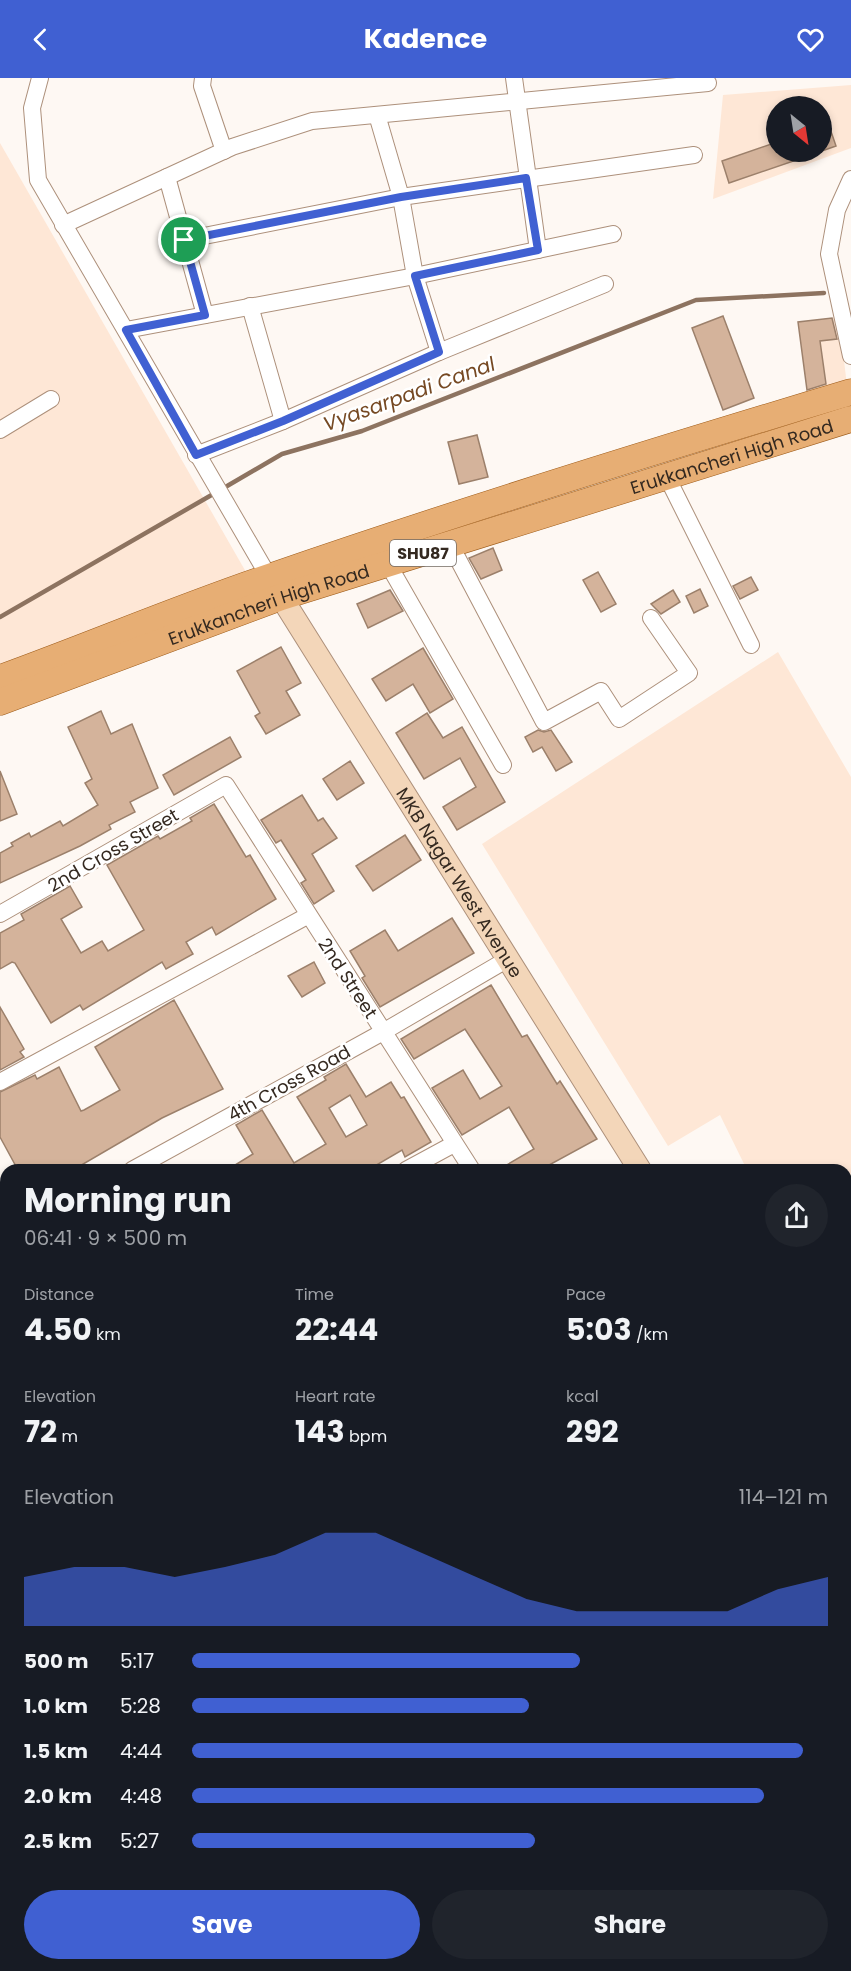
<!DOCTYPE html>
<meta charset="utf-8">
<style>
:root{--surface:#171b24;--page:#20242c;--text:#f1f3f6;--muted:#9ea1a6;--accent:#4060d2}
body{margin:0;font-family:Poppins,sans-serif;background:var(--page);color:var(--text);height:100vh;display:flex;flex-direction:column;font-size:22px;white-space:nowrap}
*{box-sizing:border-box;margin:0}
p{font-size:20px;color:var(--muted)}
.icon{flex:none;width:33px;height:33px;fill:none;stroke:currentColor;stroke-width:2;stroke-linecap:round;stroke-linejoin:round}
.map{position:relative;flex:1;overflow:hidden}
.details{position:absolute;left:0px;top:1086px;width:852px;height:807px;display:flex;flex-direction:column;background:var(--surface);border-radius:18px 18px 0 0;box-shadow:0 3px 9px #0003}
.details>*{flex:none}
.needle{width:39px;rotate:150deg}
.controls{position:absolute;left:766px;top:18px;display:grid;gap:12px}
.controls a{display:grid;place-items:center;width:66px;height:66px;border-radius:50%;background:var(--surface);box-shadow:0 3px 9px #0003;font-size:30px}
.pin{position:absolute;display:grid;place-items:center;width:51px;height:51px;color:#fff;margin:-26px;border:3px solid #fff;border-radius:50%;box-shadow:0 2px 6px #0007}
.round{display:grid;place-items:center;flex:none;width:63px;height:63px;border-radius:32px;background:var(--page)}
.head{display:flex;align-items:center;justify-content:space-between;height:102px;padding:0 24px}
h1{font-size:33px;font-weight:700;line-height:45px}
.metrics{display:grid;grid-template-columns:repeat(3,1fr);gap:9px;height:102px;padding:6px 24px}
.metrics div{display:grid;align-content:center}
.metrics b{font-size:30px;font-weight:700}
.metrics small{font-size:16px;font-weight:400}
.metrics p{font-size:16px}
.chart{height:168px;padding:12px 24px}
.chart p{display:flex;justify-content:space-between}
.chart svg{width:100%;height:108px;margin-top:6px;fill:var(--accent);opacity:.7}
.primary-button{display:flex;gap:12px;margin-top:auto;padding:12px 24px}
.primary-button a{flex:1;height:69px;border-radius:36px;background:var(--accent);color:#fff;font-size:24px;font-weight:700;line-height:69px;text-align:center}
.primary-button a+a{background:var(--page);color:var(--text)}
ul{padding:0 24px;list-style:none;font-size:20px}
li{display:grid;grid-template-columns:96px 72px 1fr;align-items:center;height:45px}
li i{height:15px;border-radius:8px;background:var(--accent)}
header{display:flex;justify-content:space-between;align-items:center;height:78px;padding:0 24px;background:var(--accent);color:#fff;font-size:27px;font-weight:700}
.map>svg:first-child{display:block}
.built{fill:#fee7d6;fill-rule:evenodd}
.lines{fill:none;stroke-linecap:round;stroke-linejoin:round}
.stream{stroke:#8d7360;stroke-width:4.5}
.building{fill:#d4b39b;stroke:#9c806b;stroke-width:1.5;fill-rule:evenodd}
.minor-casing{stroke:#ad907b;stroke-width:18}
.secondary-casing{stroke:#ad907b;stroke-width:24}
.primary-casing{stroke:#9e5c1a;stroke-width:27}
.minor{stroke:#fff;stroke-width:16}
.secondary{stroke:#f3d6b9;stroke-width:22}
.primary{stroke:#e7ae74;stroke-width:26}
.route-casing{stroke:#fff;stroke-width:12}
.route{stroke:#4060d2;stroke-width:8}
.labels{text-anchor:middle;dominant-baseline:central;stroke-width:5;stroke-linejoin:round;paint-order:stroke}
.shield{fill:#fff;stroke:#716963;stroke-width:1.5}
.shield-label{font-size:16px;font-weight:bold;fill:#342920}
.street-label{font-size:18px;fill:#342920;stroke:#fff}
.water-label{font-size:20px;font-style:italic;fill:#764923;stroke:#fff}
</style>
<header><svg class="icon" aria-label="back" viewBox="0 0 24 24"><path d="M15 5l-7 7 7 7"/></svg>Kadence<svg class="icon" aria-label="heart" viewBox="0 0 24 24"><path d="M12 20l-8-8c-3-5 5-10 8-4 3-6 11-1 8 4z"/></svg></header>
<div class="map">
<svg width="851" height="1893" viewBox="0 0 851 1893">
<rect width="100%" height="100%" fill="#fef8f3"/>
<g class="built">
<path d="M 851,7 L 851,70 L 713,121 L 723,17 ZM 777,28 L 822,28 L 822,74 L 777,74 Z"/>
<path d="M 0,65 L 250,501 L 0,591 Z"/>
<path d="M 839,239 L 847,308 L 807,313 L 798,244 Z"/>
<path d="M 778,574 L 851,699 L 851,1302 L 846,1292 L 846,1092 L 747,1092 L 720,1037 L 668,1068 L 482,766 Z"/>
<path d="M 398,1887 L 764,1887 L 768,1893 L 402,1893 Z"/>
</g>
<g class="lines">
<g class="stream">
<path d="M 222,411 L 282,376 L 362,353 L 696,222 L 824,215"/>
<path d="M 0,539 L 215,415"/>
</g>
</g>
<g class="building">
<path d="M 822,33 L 824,33 L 836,68 L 822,73 Z"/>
<path d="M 777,64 L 777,74 L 814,74 L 814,76 L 729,105 L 722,83 Z"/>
<path d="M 723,238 L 754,320 L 723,332 L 692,250 Z"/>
<path d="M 832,240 L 837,261 L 820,263 L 826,306 L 807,312 L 798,244 Z"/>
<path d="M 477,357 L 488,399 L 459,406 L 448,364 Z"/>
<path d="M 493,470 L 502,492 L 481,501 L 469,480 Z"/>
<path d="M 598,494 L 616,526 L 601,534 L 583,502 Z"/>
<path d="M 751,499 L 758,512 L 740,521 L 733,508 Z"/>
<path d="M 700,511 L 708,528 L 694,535 L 686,518 Z"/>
<path d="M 390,512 L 403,533 L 368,550 L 357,526 Z"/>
<path d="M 673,512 L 680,524 L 661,536 L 651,526 Z"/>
<path d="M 281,569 L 301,605 L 286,613 L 300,637 L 266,656 L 255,638 L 260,635 L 237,593 Z"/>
<path d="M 423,570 L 453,621 L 430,635 L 413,606 L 386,623 L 372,601 Z"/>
<path d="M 101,633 L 111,656 L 132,646 L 158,710 L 130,724 L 135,734 L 109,747 L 111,751 L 80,768 L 0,805 L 0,775 L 13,768 L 11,765 L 29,755 L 31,759 L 60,743 L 63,748 L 98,727 L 85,705 L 92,701 L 68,649 Z"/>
<path d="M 427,635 L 443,660 L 462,649 L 505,724 L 457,752 L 443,729 L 476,709 L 460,680 L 424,701 L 396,655 Z"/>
<path d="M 538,652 L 544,654 L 551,652 L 572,684 L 556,693 L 542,669 L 533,674 L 525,659 Z"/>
<path d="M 230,659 L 241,679 L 174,717 L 163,697 Z"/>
<path d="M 350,683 L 364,705 L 337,722 L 323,701 Z"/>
<path d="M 0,693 L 17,736 L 0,743 Z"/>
<path d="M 302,717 L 318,743 L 323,740 L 337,760 L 312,776 L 334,813 L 314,826 L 301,805 L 306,802 L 281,762 L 276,765 L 261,742 Z"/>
<path d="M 214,726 L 246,779 L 250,777 L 276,821 L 216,857 L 212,849 L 186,864 L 193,876 L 166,891 L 162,884 L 83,932 L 80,927 L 51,945 L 15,885 L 12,884 L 0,891 L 0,855 L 24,842 L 21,836 L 70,808 L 82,829 L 61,841 L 81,875 L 102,863 L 108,873 L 144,852 L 107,787 L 158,758 L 160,761 L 192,743 L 190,740 Z"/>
<path d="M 405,757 L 421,782 L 373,813 L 356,788 Z"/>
<path d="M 452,840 L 474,875 L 380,929 L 362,900 L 365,898 L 350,873 L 385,852 L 398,873 Z"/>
<path d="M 314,884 L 325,905 L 302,919 L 288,898 Z"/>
<path d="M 491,907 L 522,959 L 527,957 L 557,1006 L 560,1003 L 597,1061 L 540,1092 L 498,1092 L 534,1071 L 509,1029 L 462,1057 L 432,1010 L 463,992 L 480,1021 L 502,1008 L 465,951 L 414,981 L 401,961 Z"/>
<path d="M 174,922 L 223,1011 L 162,1040 L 73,1092 L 18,1092 L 0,1059 L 0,1014 L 35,997 L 37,1001 L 59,989 L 81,1033 L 84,1032 L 120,1012 L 95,969 Z"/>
<path d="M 0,929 L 24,971 L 20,974 L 24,979 L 0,992 Z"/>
<path d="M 346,986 L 366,1019 L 391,1004 L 401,1020 L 404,1019 L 431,1064 L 405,1079 L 402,1072 L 368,1092 L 227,1092 L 253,1076 L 236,1047 L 262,1032 L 294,1085 L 326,1066 L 297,1019 L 326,1002 L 324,999 ZM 350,1017 L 367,1047 L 346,1059 L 329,1030 Z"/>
</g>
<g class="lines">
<g class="minor-casing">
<g id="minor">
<path d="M 40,0 L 32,30 L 38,102 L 269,499"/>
<path d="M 203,0 L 202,8 L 224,73"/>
<path d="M 514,0 L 538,172"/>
<path d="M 377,37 L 401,119 L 415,198 L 439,274"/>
<path d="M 167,99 L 205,237"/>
<path d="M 851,101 L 837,132 L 829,176 L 851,278"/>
<path d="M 63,147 L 232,69 L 312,43 L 708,5"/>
<path d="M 184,162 L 401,119 L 694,77"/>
<path d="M 250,228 L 283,343"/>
<path d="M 126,252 L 415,198 L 613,156"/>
<path d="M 0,352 L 51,321"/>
<path d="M 196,377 L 283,343 L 439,274 L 605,206"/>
<path d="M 667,399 L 751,567"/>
<path d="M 450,466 L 544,644 L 601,613 L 619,641 L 689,595 L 651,540"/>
<path d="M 388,486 L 503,687"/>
<path d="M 0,836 L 226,707 L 472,1092"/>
<path d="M 0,1004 L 307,838"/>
<path d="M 132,1092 L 383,954 L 508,881"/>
<path d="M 406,1092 L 454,1066"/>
<path d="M 0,1165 L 6,1161"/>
<path d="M 0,1319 L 6,1315"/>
<path d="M 0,1498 L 6,1495"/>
<path d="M 846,1745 L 851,1743"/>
<path d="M 0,1793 L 6,1804"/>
<path d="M 846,1827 L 851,1824"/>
<path d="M 52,1887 L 56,1893"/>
<path d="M 378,1887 L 381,1893"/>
<path d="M 793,1887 L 796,1893"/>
<path d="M 594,1893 L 604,1887"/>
<path d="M 747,1893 L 756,1887"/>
</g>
</g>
<g class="secondary-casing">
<g id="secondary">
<path id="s1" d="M 273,506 L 640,1092"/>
<path d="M 846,1427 L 851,1435"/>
<path d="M 846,1583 L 851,1580"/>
<path d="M 314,1893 L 325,1887"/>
</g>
</g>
<g class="primary-casing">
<g id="primary">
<path d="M 0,600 C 91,567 180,529 272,498 C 463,432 657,372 851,314"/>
<path id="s2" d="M 0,624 L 281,519 L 851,341"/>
</g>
</g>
<use href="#minor" class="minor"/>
<use href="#secondary" class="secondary"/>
<use href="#primary" class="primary"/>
</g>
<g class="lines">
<g class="route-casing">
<path id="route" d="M 526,100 L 538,172 L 415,198 L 439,274 L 283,343 L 196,377 L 126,252 L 205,237 L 184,162 L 401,119 Z"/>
</g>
<use href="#route" class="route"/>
</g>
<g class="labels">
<rect class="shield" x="390" y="462" width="66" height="26" rx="4.5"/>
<g class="shield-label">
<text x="423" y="475">SHU87</text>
</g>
<g class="street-label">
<text stroke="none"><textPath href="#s2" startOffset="772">Erukkancheri High Road</textPath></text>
<text stroke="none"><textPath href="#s2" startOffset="286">Erukkancheri High Road</textPath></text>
<text transform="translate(113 772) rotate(-30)">2nd Cross Street</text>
<text stroke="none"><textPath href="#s1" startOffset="352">MKB Nagar West Avenue</textPath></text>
<text transform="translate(348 900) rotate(57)">2nd Street</text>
<text transform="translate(289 1005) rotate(-29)">4th Cross Road</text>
</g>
<g class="water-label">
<text transform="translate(409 316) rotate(-20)">Vyasarpadi Canal</text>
</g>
</g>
</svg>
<div class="controls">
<a><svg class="needle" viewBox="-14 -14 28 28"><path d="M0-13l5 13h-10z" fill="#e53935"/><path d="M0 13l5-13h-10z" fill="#9ea1a6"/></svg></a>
</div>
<div class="pin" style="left:184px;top:162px;background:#1e9e55"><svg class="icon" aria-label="arrive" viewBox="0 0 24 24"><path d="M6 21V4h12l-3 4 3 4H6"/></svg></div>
<section class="details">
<div class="head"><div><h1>Morning run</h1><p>06:41 · 9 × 500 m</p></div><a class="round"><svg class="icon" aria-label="share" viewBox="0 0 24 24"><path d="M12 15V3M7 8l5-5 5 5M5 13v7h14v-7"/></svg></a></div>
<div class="metrics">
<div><p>Distance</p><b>4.50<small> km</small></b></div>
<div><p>Time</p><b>22:44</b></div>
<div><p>Pace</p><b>5:03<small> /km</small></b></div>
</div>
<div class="metrics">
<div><p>Elevation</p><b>72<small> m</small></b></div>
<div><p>Heart rate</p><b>143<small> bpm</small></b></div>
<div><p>kcal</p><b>292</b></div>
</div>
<div class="chart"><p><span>Elevation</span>114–121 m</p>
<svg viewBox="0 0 160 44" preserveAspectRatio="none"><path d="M0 44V24L10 20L20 20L30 24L40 20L50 15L60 6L70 6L80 15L90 24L100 33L110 38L120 38L130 38L140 38L150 29L160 24V44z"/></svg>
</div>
<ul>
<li><b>500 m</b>5:17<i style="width:61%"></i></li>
<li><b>1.0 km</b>5:28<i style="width:53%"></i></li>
<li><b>1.5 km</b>4:44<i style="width:96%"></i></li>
<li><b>2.0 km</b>4:48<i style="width:90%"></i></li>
<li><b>2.5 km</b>5:27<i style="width:54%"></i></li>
</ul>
<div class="primary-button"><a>Save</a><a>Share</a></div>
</section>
</div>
